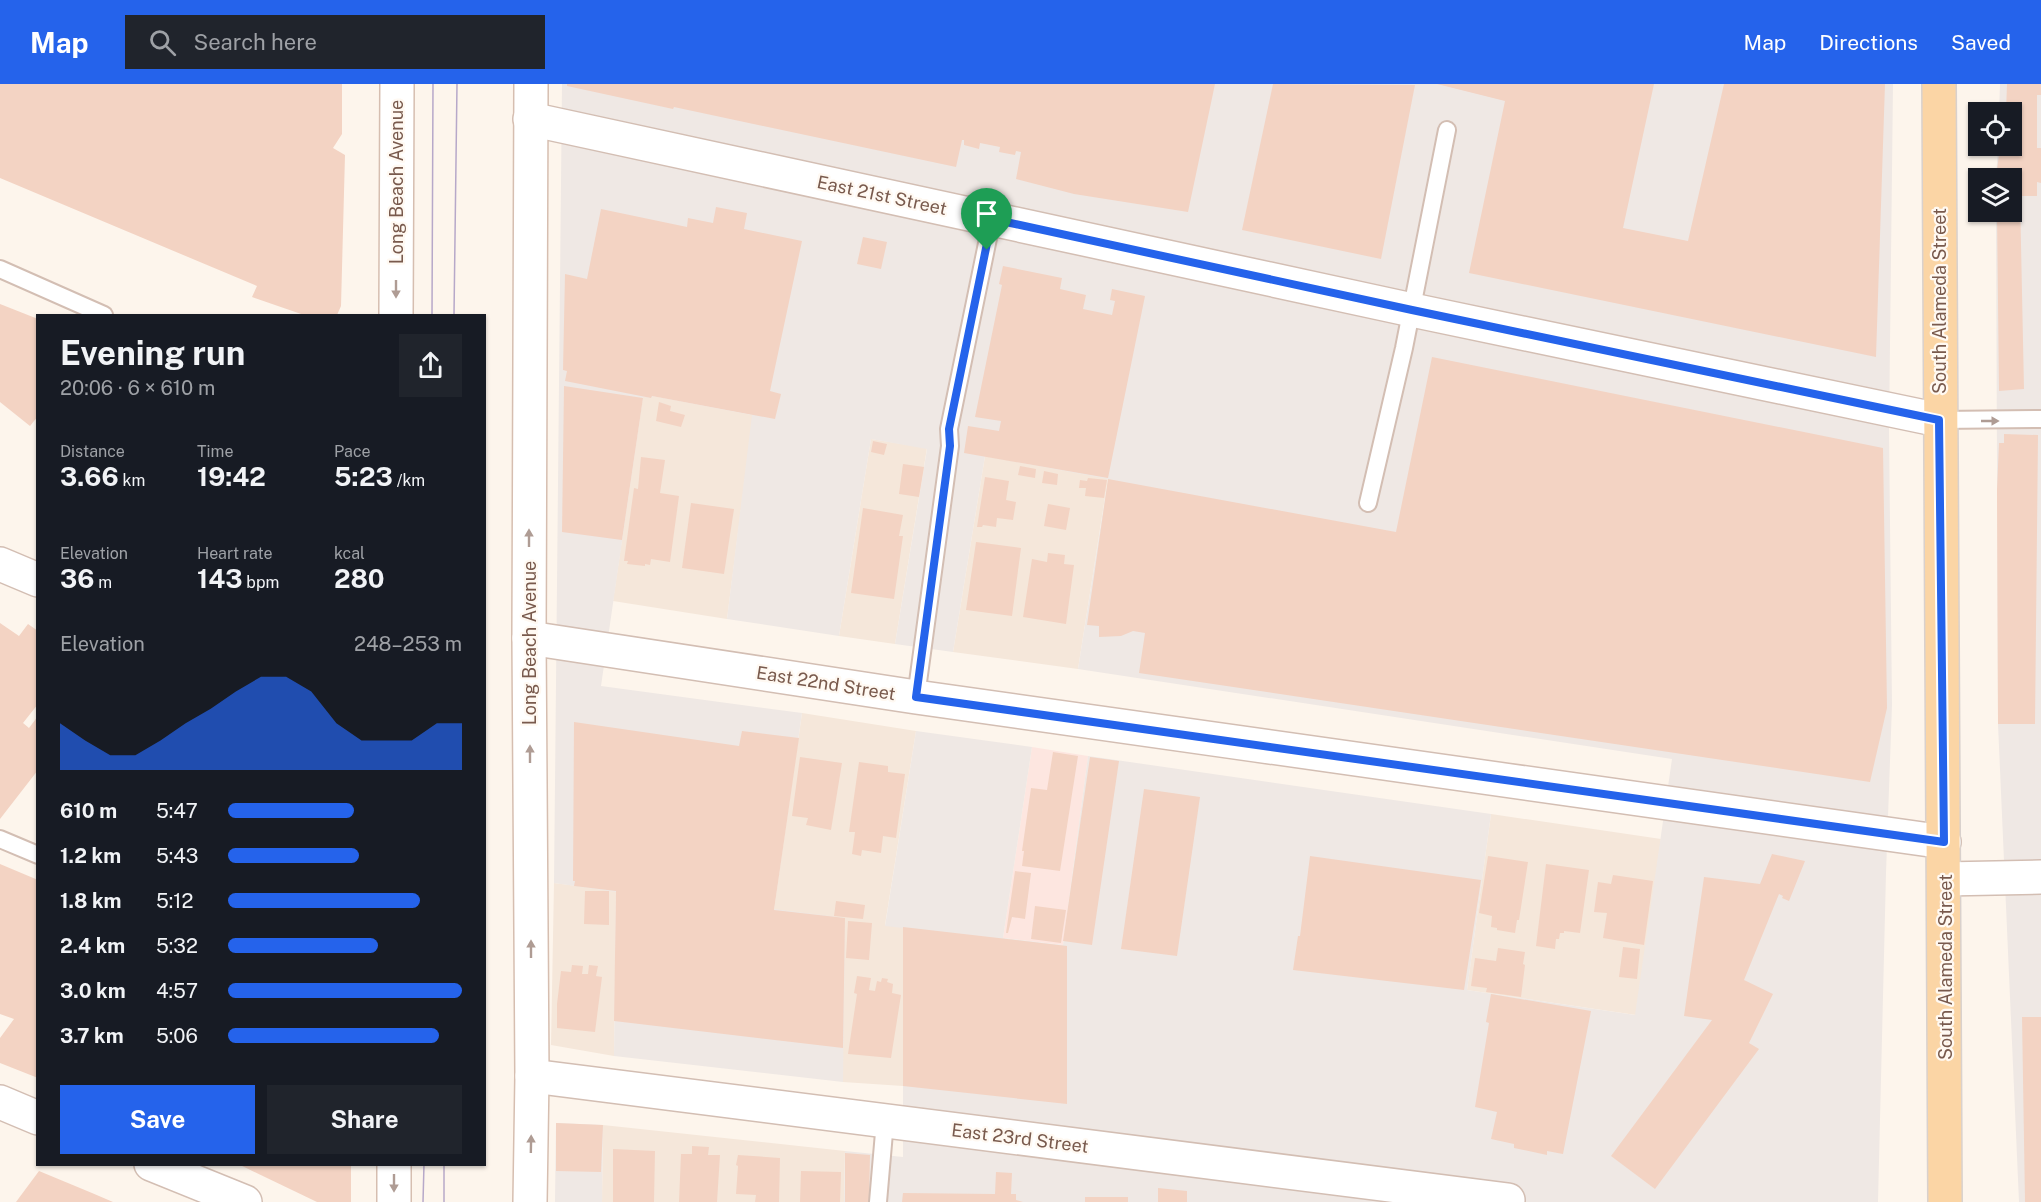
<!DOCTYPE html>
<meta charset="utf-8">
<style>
:root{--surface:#171b24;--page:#20242c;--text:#f1f3f6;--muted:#9ea1a6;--accent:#2563eb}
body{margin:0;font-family:"Public Sans",sans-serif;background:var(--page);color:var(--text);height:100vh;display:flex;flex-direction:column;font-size:22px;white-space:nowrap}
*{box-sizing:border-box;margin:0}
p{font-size:20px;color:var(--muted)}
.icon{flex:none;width:33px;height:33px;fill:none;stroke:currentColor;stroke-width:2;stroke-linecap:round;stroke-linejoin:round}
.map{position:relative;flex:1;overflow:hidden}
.details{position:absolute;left:36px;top:230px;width:450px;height:852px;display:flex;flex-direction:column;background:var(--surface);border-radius:0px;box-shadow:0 2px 4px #0004}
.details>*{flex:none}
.buttons{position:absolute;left:1968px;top:18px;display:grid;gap:12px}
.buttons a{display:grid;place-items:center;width:54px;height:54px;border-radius:0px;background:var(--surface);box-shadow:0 2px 4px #0004;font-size:30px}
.pin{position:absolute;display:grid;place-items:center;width:51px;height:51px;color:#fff;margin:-62px -26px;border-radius:50% 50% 50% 0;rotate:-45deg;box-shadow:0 0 6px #0007}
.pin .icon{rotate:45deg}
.round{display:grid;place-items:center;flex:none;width:63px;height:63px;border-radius:0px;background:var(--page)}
.headline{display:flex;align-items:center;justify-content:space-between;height:102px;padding:0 24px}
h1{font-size:33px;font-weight:700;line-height:45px}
.stats{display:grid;grid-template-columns:repeat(3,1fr);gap:9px;height:102px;padding:6px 24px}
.stats div{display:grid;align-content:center}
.stats b{font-size:26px;font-weight:700}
.stats small{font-size:16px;font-weight:400}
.stats p{font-size:16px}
.chart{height:168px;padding:12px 24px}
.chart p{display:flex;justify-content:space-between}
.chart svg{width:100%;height:108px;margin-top:6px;fill:var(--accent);opacity:.7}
.cta{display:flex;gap:12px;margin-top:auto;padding:12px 24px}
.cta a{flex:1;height:69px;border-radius:0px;background:var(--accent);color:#fff;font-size:24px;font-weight:700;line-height:69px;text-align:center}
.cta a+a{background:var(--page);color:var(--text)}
ul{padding:0 24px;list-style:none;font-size:20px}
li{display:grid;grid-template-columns:96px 72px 1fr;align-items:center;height:45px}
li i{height:15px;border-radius:8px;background:var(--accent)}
header{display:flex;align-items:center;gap:36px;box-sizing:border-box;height:84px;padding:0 30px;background:var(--accent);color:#fff}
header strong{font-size:28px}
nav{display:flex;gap:33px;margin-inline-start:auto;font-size:21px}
.search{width:420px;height:54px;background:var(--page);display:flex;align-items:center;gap:15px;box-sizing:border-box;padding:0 21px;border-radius:0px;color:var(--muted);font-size:22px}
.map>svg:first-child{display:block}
.residential{fill:#f5e7da}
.commercial{fill:#fde6e0}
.industrial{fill:#efe8e4}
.building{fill:#f3d3c3}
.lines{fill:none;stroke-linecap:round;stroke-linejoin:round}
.service-casing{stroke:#d3beb3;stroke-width:20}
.minor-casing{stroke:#d3beb3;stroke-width:36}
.secondary-casing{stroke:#d6beb0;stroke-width:36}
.primary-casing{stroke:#d9d1cd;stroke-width:36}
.service{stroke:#fff;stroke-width:16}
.minor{stroke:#fff;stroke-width:33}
.secondary{stroke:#fff;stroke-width:33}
.primary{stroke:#fbd5a5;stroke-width:33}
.tram{stroke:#b7a8c9;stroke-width:1.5}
.oneway{fill:#af9c94}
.route-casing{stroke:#fff;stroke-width:12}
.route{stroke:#2563eb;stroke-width:8}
.labels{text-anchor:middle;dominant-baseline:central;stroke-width:4.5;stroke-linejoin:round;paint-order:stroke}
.street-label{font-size:18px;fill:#795a4d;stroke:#fff9f2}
</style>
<header>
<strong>Map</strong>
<div class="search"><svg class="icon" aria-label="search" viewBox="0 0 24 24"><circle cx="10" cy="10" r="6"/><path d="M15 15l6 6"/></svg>Search here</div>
<nav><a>Map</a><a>Directions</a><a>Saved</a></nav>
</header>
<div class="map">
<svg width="2041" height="1118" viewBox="0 0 2041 1118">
<rect width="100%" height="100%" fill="#fdf5ec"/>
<g class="residential">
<path d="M 653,312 L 753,331 L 727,535 L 613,517 L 643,313 Z"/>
<path d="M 871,355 L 927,364 L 895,560 L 839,552 Z"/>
<path d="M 985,372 L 1108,394 L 1078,585 L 953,568 Z"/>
<path d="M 802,629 L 916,647 L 885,841 L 903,843 L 903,1002 L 843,998 L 843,964 L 774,826 Z"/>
<path d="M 1491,730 L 1661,755 L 1636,931 L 1467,906 Z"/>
<path d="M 554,799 L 616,807 L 614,972 L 551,961 Z"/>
<path d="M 603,1041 L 845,1067 L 844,1118 L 602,1118 Z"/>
</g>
<path class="commercial" d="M 1032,663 L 1088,672 L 1063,861 L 1003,854 Z"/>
<g class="industrial">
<path d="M 562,0 L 1893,0 L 1889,347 L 1892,621 L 1886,789 L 1878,1118 L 844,1118 L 845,1067 L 903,1073 L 903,844 L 885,842 L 916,647 L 1032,663 L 1003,854 L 1063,861 L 1088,672 L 1491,730 L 1467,906 L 1635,931 L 1672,675 L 1078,585 L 1108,395 L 985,372 L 953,568 L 895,560 L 927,365 L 871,355 L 839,552 L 727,535 L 752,331 L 653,312 L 651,314 L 643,313 L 601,602 L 802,629 L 774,825 L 845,834 L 843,998 L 614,972 L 616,808 L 554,799 Z"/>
<path d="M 2000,0 L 2041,0 L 2041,1118 L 2019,1118 L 1998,640 L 1996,128 L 2012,128 L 2012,94 L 1996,94 L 1998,62 L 2012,62 L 2012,28 L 1999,28 Z"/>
<path d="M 556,1039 L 603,1041 L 602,1118 L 555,1118 Z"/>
</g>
<g class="building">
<path d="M 0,0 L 342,0 L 342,50 L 333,64 L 345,71 L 341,222 L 337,231 L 304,231 L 252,213 L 257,202 L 0,94 Z"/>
<path d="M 567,0 L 1215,0 L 1188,128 L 1074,110 L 1016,95 L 1021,68 L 1016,67 L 1015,71 L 999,68 L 1000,63 L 980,59 L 979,65 L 964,61 L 964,56 L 962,56 L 956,83 L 674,23 L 673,25 L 567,2 Z"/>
<path d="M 1273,0 L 1415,1 L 1381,175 L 1242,146 Z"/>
<path d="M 1437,0 L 1654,0 L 1623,144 L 1688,157 L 1724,0 L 1885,0 L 1876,273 L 1469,189 L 1505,17 Z"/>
<path d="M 2007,0 L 2041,0 L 2041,11 L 2037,11 L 2037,64 L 2041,64 L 2041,99 L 2037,98 L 2037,112 L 2020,112 L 2024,305 L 1999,307 L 1997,128 L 2012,128 L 2012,94 L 1996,94 L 2000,62 L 2012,62 L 2012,28 L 2006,28 Z"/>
<path d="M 716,123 L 747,129 L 744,145 L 802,157 L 770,307 L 781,310 L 775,335 L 652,312 L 651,314 L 565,297 L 567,287 L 563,286 L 565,190 L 587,195 L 601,125 L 687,143 L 688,134 L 713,139 Z"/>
<path d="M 863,153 L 887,158 L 881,185 L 857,180 Z"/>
<path d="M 1003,182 L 1062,194 L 1060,205 L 1086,211 L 1083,225 L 1112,231 L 1115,217 L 1110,216 L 1112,205 L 1145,212 L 1108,394 L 964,369 L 968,342 L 999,347 L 1001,337 L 975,333 L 1002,201 L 999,200 Z"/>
<path d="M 0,220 L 38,235 L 38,332 L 30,342 L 0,318 Z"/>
<path d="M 1432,273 L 1883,364 L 1887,624 L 1870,698 L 1139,589 L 1145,549 L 1133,547 L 1121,552 L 1099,553 L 1099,542 L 1087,541 L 1108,395 L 1396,448 Z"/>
<path d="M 564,302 L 643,314 L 622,456 L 562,448 Z"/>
<path d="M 659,318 L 671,322 L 670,327 L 685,331 L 681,343 L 656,337 Z"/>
<path d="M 2004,350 L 2038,351 L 2035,640 L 1998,640 L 1997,406 L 1999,359 L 2004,359 Z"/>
<path d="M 873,357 L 887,360 L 884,371 L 871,368 Z"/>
<path d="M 641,373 L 665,376 L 660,409 L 679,412 L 670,478 L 651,475 L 650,481 L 645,480 L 645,482 L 627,480 L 628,477 L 624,477 L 634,404 L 638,405 Z"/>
<path d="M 903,380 L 924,383 L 919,413 L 899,410 Z"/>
<path d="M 1020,382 L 1036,385 L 1035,394 L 1018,391 Z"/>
<path d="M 1044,387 L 1058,390 L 1057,401 L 1042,399 Z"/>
<path d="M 985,393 L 1009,397 L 1006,416 L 1016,418 L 1013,436 L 997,434 L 996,443 L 983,441 L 982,443 L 977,443 Z"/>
<path d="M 1088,394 L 1107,396 L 1104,414 L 1085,412 L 1086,404 L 1079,404 L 1080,396 L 1087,397 Z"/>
<path d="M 691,419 L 734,425 L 724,490 L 682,484 Z"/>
<path d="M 1048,420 L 1070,424 L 1066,446 L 1044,442 Z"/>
<path d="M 863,424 L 903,431 L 899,452 L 903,452 L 894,515 L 851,509 Z"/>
<path d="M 976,458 L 1021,464 L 1012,532 L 966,526 Z"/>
<path d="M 1048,469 L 1065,471 L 1064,480 L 1074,481 L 1066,540 L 1023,533 L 1032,475 L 1047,478 Z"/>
<path d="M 0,539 L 19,552 L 28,540 L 38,547 L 38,620 L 23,639 L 29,644 L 38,632 L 38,686 L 0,735 Z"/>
<path d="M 574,638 L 739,662 L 742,647 L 799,654 L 774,826 L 845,834 L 843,964 L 614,937 L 616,807 L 574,802 L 575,797 L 573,797 Z"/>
<path d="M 1053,668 L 1078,672 L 1060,787 L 1022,782 L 1024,767 L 1022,767 L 1031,704 L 1047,706 Z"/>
<path d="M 800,673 L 842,679 L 831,746 L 806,741 L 808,734 L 792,732 Z"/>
<path d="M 1090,673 L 1119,677 L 1092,861 L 1063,857 Z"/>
<path d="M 859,678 L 888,682 L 888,688 L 905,690 L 896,754 L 883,752 L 881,769 L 862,766 L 861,772 L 852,770 L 855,748 L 849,748 Z"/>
<path d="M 1144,705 L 1200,713 L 1177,872 L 1121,865 Z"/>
<path d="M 1772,770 L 1805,777 L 1789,817 L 1782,814 L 1783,812 L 1779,810 L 1744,896 L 1773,910 L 1749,959 L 1759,965 L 1655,1105 L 1611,1072 L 1712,936 L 1684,932 L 1704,793 L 1760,800 Z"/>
<path d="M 1310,772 L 1481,796 L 1464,906 L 1293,886 L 1298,852 L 1300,852 Z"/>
<path d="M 1488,772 L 1528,778 L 1519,836 L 1517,836 L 1515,849 L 1497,846 L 1497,844 L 1491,843 L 1492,832 L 1479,829 Z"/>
<path d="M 0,780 L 38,796 L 38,994 L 0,979 L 0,954 L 14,935 L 0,930 Z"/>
<path d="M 1546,780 L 1589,786 L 1580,849 L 1564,847 L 1564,849 L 1560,849 L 1559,855 L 1556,855 L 1555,865 L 1536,862 Z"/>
<path d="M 1015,787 L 1031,789 L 1025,835 L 1012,833 L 1008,849 L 1006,849 Z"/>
<path d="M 1613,791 L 1653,797 L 1644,861 L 1603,854 L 1607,829 L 1594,828 L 1598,798 L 1611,800 Z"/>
<path d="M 585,807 L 609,807 L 609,841 L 584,840 Z"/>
<path d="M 836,817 L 865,821 L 863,835 L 834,832 Z"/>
<path d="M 1035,822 L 1066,826 L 1061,859 L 1031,855 Z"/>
<path d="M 848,837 L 872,839 L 869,876 L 846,874 Z"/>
<path d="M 903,843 L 1067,862 L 1067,1020 L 903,1002 Z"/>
<path d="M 1623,863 L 1640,865 L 1637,895 L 1619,893 Z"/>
<path d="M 1498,864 L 1525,868 L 1523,880 L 1525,881 L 1521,913 L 1486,908 L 1487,904 L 1471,902 L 1475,874 L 1496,877 Z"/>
<path d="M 572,881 L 583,882 L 582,890 L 588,890 L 589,881 L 598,882 L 596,892 L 602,893 L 595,948 L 557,944 L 557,920 L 561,887 L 571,888 Z"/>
<path d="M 857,892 L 871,894 L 869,906 L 875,907 L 877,897 L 881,898 L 882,894 L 888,895 L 887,898 L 893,900 L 892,909 L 901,911 L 891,974 L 848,970 L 857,910 L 854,909 Z"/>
<path d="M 1491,910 L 1591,927 L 1563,1070 L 1547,1067 L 1547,1071 L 1514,1064 L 1514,1060 L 1491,1055 L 1497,1028 L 1475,1023 L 1489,939 L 1486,938 Z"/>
<path d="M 2022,933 L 2041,933 L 2041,1118 L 2025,1118 Z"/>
<path d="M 556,1039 L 603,1041 L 601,1088 L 556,1087 Z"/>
<path d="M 692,1062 L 709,1063 L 708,1071 L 720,1071 L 717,1118 L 679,1118 L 681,1070 L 692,1070 Z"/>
<path d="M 613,1065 L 655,1067 L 654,1118 L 613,1118 Z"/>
<path d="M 845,1069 L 870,1071 L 869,1118 L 845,1118 Z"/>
<path d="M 738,1071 L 780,1074 L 779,1118 L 755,1118 L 756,1111 L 736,1110 L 738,1082 L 736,1081 Z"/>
<path d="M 238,1080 L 351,1080 L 351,1118 L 317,1118 Z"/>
<path d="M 39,1087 L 92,1109 L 113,1118 L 16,1118 Z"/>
<path d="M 801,1087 L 841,1088 L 840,1118 L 800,1118 Z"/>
<path d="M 996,1088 L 1012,1089 L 1011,1110 L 1016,1110 L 1016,1116 L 1023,1118 L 902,1118 L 903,1109 L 995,1110 Z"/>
<path d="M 1158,1104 L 1187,1107 L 1187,1118 L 1158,1118 Z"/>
<rect x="1085" y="1113" width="43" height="5"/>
</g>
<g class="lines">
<g class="service-casing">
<g id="service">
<path d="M 0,185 L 104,231"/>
<path d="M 1939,336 L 2041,335"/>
<path d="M 1368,419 L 1404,264 L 1447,46"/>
<path d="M 916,613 L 950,362 L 949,345 L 992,135"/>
<path d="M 0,755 L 38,771"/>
<path d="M 878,1118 L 885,1037"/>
</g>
</g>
<g class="minor-casing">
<g id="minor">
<path d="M 530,35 L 1412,226 L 1939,336"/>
<path d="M 0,480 L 38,496"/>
<path d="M 529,554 L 916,613 L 1944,758"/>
<path d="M 1944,795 L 2041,793"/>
<path d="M 532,992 L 1508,1116"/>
<path d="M 0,1018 L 38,1034"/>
<path d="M 151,1080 L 245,1118"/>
</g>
</g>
<g class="secondary-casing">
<g id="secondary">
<path d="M 396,231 L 397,0"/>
<path d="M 394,1080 L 394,1118"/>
<path d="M 530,1118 L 532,992 L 529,554 L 531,0"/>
</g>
</g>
<g class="primary-casing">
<path id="primary" d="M 1939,0 C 1939,373 1945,745 1945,1118"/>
</g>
<use href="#service" class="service"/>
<use href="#minor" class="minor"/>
<use href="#secondary" class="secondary"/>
<use href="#primary" class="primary"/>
<g class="tram">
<path d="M 432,231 L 433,0"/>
<path d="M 454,231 L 457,0"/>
<path d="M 423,1118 L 424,1080"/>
<path d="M 444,1118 L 444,1080"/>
</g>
</g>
<defs><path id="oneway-solid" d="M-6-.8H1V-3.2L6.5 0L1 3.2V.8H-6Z" transform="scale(1.5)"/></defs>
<g class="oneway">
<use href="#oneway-solid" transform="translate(396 205) rotate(90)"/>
<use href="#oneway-solid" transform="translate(1990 337)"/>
<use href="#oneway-solid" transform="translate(529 454) rotate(-90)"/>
<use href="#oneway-solid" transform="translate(530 670) rotate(-90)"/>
<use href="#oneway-solid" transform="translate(531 865) rotate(-90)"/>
<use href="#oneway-solid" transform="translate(531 1060) rotate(-89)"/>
<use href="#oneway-solid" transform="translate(394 1099) rotate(90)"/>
</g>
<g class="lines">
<g class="route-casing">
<path id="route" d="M 992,135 L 1412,226 L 1939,336 L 1944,758 L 916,613 L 950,362 L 949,345 Z"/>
</g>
<use href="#route" class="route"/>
</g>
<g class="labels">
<g class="street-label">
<text transform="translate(396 98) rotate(-90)">Long Beach Avenue</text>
<text transform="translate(882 111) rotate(12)">East 21st Street</text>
<text transform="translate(1939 217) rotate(-90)">South Alameda Street</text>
<text transform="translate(529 559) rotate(-90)">Long Beach Avenue</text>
<text transform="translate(826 599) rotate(9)">East 22nd Street</text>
<text transform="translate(1945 883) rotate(-90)">South Alameda Street</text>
<text transform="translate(1020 1054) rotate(7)">East 23rd Street</text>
</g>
</g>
</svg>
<div class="buttons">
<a><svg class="icon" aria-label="locate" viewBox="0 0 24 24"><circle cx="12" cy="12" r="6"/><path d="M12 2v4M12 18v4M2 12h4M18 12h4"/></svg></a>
<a><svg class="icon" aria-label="layers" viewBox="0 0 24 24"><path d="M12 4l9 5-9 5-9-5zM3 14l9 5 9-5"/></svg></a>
</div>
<div class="pin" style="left:987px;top:166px;background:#1e9e55"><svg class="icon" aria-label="arrive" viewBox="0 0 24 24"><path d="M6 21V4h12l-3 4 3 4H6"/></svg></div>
<section class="details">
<div class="headline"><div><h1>Evening run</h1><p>20:06 · 6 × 610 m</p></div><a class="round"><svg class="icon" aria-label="share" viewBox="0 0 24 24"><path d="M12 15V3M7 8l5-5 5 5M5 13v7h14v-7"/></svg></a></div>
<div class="stats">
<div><p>Distance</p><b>3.66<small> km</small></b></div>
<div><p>Time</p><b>19:42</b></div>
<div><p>Pace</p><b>5:23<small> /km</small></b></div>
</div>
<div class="stats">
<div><p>Elevation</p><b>36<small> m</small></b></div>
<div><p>Heart rate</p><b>143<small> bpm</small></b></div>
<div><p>kcal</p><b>280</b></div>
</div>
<div class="chart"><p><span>Elevation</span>248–253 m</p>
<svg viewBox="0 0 160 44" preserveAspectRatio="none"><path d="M0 44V25L10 32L20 38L30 38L40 32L50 25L60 19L70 12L80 6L90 6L100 12L110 25L120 32L130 32L140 32L150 25L160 25V44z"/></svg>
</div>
<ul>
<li><b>610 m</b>5:47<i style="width:54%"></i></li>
<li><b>1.2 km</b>5:43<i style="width:56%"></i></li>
<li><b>1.8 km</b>5:12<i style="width:82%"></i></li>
<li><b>2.4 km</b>5:32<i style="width:64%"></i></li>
<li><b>3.0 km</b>4:57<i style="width:100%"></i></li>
<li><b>3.7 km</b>5:06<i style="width:90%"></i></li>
</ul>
<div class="cta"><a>Save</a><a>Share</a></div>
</section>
</div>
